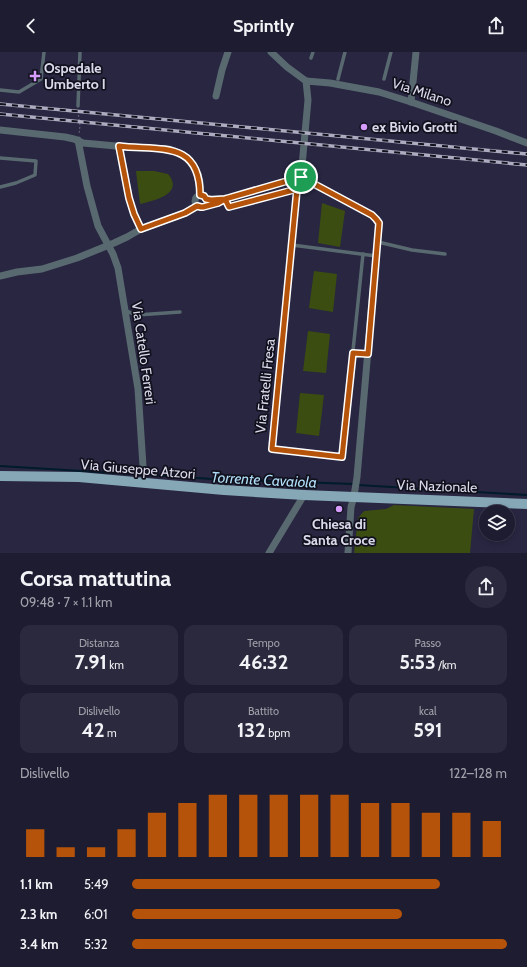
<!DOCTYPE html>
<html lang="it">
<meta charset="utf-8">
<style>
:root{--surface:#1e1c31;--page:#2b293d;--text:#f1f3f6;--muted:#a1a1ab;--line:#3c3a4d;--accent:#b45309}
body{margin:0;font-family:Cabin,sans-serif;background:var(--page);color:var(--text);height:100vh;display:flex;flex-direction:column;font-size:15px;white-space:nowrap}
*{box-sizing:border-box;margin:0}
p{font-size:13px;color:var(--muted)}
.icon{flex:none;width:22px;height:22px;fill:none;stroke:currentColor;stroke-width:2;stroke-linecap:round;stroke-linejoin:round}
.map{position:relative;height:501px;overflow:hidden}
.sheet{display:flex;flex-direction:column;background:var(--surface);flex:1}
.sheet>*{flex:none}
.buttons{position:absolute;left:479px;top:453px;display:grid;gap:8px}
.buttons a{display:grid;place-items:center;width:36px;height:36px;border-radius:50%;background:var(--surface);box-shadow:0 2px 6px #0003,0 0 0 1px var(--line);font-size:20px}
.pin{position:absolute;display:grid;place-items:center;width:34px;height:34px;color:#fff;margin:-17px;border:2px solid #fff;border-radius:50%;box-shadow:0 1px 4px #0007}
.round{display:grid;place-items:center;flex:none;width:42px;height:42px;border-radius:21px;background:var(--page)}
.summary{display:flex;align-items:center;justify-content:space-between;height:68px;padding:0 20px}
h1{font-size:22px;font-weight:700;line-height:30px}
.stats{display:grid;grid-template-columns:repeat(3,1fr);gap:6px;height:68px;padding:4px 20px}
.stats div{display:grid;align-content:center;border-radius:10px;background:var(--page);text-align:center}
.stats b{font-size:20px;font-weight:700}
.stats small{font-size:11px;font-weight:400}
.stats p{font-size:11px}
.chart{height:112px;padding:8px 20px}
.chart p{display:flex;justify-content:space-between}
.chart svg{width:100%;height:72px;margin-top:4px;stroke:var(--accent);stroke-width:6}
ul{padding:0 20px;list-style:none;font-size:13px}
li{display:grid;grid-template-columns:64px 48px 1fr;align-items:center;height:30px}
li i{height:10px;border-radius:5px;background:var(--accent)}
header{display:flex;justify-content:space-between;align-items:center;height:52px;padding:0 20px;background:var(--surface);font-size:18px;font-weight:700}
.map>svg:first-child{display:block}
.green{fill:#3b4d10}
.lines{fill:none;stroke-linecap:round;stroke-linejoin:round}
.stream{stroke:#001b2a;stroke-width:2}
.path{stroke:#6a6981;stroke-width:1;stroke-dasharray:2 2;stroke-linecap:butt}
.lane{stroke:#596970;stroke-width:3.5}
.street{stroke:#596970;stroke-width:7}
.primary{stroke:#86a7b6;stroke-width:10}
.rail-casing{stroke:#acabbf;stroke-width:3.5}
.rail{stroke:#11111d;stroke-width:2;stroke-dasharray:6;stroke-linecap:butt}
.route-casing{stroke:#fff;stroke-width:8}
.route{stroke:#b45309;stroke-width:5}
.poi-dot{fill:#d59cfb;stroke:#11111d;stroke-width:1.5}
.labels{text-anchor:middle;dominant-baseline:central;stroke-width:3.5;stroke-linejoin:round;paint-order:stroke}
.poi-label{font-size:14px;font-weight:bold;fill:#d9d9eb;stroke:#11111d;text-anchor:start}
.street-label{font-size:14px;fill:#d9d9eb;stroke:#11111d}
.water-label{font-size:15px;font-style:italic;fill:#b0ddf7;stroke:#11111d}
</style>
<header><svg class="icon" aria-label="back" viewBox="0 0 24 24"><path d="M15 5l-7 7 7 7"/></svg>Sprintly<svg class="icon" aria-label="share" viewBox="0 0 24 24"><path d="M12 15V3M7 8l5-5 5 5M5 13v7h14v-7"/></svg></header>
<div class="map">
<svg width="527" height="501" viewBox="0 0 527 501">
<rect width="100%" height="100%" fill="#282641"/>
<g class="green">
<path d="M 136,119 L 154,119 L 168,122 C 185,142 153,149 140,152 Z"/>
<path d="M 322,151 L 345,159 L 340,195 L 318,191 Z"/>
<path d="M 314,219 L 337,222 L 333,260 L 309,256 Z"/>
<path d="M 308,279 L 330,282 L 326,321 L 303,319 Z"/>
<path d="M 300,341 L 324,343 L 319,384 L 296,381 Z"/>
<path d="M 394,453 L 474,457 L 470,501 L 354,501 L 358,466 L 364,459 L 386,457 Z"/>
</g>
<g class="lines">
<g class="stream">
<path d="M 0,414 L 213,427 L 354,432"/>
<path d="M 358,433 L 527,443"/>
</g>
<g class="path">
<path d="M 78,59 L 80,74 L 79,82"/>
<path d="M 228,153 L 229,155 L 291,139"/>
</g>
<g class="lane">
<path d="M 311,6 L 313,0"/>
<path d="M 338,27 L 345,0"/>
<path d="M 384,27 L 391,0"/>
<path d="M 0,38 L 19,40 L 41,27 L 44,0"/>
<path d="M 78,54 L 80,0"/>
<path d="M 119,94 L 129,145 L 134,162 L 141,177"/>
<path d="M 0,106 L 36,109 L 35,123 L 16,131 L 0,135"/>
<path d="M 297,137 L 272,397 L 342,405 L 363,202"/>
<path d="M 378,190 L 412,198 L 445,202"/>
<path d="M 292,193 L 376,204"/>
<path d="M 126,259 L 137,263 L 180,260"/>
<path d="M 353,301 L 368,301"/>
</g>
<g class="street">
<path d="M 271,0 L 287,15 L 306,29 L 308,48 L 301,125"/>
<path d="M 306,29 L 330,31 L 379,40 L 411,50 L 496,79 L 527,91"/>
<path d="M 216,44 L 222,18 L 228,0"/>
<path d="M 411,50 L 416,0"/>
<path d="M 0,78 L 65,85 L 74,87 L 83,91 L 127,95 L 169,97 L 178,101 L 186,105 L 193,113 L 198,122 L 200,130 L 200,143"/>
<path d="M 78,88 L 87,134 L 98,174 L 113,202 L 118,216 L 138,337 L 143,414"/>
<circle cx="201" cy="149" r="6"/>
<path d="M 206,147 L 225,147 L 301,125 L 372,163 L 376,167 L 379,171 L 357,425 L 354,444 L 351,455 L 348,501"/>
<path d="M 0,224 L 17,220 L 42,217 L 77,206 L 114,191 L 127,185 L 141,177 L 185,161 L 197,154"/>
<path d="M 269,501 L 304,443"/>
</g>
<path class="primary" d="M 0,424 L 79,425 L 224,438 L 304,443 L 527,452"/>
<g class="rail-casing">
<g id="rail">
<path d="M 0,52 L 527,102"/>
<path d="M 0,62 L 527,113"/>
</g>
</g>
<use href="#rail" class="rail"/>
</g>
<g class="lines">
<g class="route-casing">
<path id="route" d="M 301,125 L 225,147 L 211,148 L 206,147 L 204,144 L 200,143 C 200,87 158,99 119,94 L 129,146 L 134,162 L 141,177 L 185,161 L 197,154 L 201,155 L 203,155 L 218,151 L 225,147 L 229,155 L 297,137 L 272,397 L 342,405 L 353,301 L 368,302 L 379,171 L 376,167 L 372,163 L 301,125"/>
</g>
<use href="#route" class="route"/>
</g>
<g class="poi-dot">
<path d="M33 18h4v4h4v4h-4v4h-4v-4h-4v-4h4z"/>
<circle cx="364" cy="75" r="4"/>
<circle cx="339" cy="457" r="4"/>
</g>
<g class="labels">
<g class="poi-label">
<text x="44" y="16">Ospedale<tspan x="44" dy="16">Umberto I</tspan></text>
<text x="372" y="75">ex Bivio Grotti</text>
<text x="339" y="472" text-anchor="middle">Chiesa di<tspan x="339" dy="16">Santa Croce</tspan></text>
</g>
<g class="street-label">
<text transform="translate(422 40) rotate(18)">Via Milano</text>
<text transform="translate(144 301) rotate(82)">Via Catello Ferreri</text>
<text transform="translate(265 334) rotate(-84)">Via Fratelli Fresa</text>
<text transform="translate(138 417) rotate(5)">Via Giuseppe Atzori</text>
<text transform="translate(437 434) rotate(2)">Via Nazionale</text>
</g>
<g class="water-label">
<text transform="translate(264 428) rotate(3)">Torrente Cavaiola</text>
</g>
</g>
</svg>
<div class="buttons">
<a><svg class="icon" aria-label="layers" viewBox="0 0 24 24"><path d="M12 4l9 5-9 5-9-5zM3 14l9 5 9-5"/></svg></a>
</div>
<div class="pin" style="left:301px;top:125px;background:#1e9e55"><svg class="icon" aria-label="arrive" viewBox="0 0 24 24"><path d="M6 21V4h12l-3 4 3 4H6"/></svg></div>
</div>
<section class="sheet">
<div class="summary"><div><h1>Corsa mattutina</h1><p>09:48 · 7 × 1.1 km</p></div><a class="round"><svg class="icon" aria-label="share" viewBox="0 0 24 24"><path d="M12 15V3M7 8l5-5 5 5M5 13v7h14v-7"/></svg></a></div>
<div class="stats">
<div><p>Distanza</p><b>7.91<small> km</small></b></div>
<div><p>Tempo</p><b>46:32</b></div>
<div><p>Passo</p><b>5:53<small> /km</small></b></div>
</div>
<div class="stats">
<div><p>Dislivello</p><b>42<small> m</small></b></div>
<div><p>Battito</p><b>132<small> bpm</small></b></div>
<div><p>kcal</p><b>591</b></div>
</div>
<div class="chart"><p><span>Dislivello</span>122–128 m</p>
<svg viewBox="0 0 160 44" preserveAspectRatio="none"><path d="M5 44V27M15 44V38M25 44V38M35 44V27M45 44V17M55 44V11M65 44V6M75 44V6M85 44V6M95 44V6M105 44V6M115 44V11M125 44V11M135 44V17M145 44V17M155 44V22"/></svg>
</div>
<ul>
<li><b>1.1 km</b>5:49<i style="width:82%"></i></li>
<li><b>2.3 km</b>6:01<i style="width:72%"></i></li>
<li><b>3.4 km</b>5:32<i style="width:100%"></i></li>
</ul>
</section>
